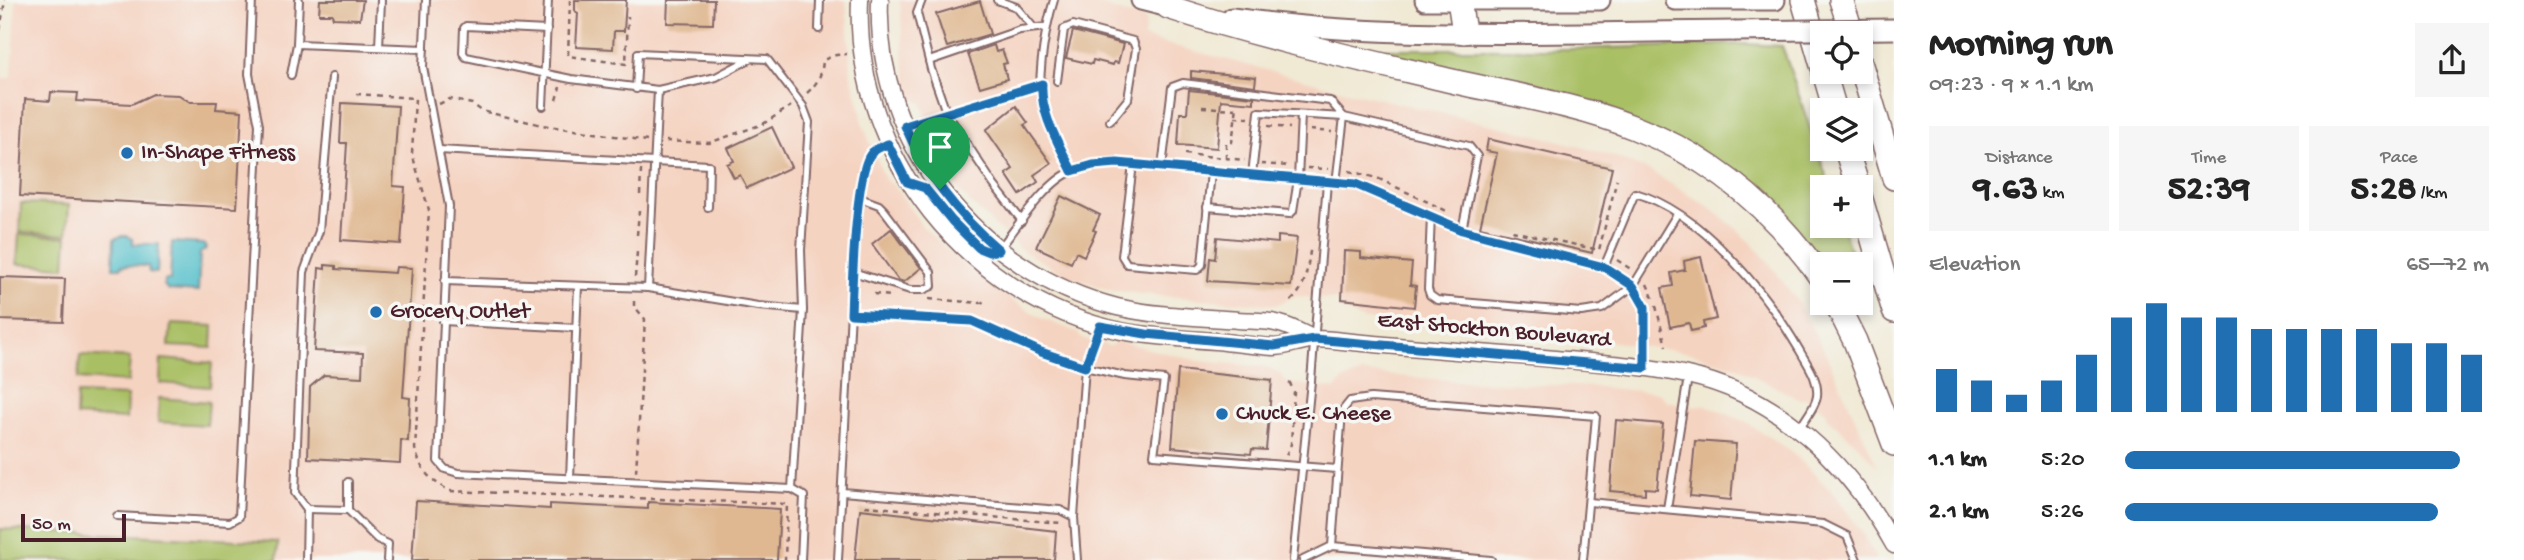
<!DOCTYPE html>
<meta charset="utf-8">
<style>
:root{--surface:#fff;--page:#f6f6f6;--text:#222;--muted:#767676;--accent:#1f6fb2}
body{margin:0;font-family:"Gochi Hand",sans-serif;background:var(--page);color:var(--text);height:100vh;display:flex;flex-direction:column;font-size:26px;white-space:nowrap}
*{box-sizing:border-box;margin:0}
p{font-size:23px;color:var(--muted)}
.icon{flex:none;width:38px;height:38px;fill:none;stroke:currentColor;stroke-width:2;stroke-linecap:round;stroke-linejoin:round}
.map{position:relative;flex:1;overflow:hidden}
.drawer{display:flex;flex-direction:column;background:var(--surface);width:630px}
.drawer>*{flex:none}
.tools{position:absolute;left:1810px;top:21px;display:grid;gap:14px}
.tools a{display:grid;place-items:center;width:63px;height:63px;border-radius:0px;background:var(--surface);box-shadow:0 4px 10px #0003;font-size:35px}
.scale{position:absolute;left:21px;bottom:18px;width:105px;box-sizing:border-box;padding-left:7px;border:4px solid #4a1f2b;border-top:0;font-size:19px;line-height:24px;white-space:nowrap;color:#4a1f2b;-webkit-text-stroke:5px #f6f6f2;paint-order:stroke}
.pin{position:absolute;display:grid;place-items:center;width:60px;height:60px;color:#fff;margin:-72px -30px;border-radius:50% 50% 50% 0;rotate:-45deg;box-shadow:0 0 7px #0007}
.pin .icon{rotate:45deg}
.round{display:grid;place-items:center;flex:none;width:74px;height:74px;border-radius:0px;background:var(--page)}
.head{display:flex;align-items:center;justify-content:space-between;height:119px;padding:0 35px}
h1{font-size:38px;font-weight:800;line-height:52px}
.figures{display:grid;grid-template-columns:repeat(3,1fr);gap:10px;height:119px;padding:7px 35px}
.figures div{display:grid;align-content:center;border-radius:0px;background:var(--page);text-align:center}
.figures b{font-size:35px;font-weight:800}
.figures small{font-size:19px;font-weight:400}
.figures p{font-size:19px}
.chart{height:196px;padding:14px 35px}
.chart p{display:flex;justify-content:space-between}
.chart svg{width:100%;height:126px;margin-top:7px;stroke:var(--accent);stroke-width:6}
ul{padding:0 35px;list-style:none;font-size:23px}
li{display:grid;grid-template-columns:112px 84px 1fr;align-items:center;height:52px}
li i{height:18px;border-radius:9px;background:var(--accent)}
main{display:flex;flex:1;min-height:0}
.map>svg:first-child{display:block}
.built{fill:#f5d3c1}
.green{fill:#a9bf64;stroke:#7a6f48;stroke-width:2}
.water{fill:#50bec9;stroke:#4d6e7a;stroke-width:2}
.building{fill:#dfb891}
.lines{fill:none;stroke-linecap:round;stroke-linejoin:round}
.service-casing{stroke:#846666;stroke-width:10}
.tertiary-casing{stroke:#846666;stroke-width:19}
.primary-casing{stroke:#846666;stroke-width:23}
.motorway-casing{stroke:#846666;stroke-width:26}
.path{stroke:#846666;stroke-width:2.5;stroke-dasharray:5 5;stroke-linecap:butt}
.service{stroke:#fff;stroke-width:6}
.tertiary{stroke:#fff;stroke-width:16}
.primary{stroke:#fff;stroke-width:19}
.motorway{stroke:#fff;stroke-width:23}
.primary-bridge-casing{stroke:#846666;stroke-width:23;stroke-linecap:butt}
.primary-bridge{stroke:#fff;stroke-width:19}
.route-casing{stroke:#fff;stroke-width:14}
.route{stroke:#1f6fb2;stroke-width:9}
.poi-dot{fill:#1f6fb2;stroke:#f6f6f2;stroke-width:2.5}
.labels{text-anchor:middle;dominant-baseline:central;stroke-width:7;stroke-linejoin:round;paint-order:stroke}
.poi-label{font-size:23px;fill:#4a1f2b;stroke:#f6f6f2;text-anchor:start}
.street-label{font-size:23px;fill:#4a1f2b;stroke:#f6f6f2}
</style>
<main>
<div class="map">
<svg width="1894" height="560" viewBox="0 0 1894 560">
<rect width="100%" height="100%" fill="#f6f6f2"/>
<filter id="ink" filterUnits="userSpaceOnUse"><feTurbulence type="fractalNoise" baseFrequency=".0143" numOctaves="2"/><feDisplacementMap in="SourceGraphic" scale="14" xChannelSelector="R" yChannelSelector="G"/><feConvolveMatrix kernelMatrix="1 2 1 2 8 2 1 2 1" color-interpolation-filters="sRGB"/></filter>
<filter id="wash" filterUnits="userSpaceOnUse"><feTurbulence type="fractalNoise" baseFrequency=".00686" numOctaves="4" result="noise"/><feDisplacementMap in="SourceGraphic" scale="28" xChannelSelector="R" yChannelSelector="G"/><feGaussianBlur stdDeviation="1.57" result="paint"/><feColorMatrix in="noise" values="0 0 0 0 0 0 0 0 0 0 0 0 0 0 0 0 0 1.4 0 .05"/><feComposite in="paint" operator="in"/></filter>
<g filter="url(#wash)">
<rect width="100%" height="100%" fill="#f0e9d4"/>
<g class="built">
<path d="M 16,0 L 846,0 L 851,75 L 861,111 L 862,123 L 886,181 L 894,185 L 922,226 L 962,264 L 1004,295 L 1041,318 L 1077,332 L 1081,338 L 1110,346 L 1117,341 L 1198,361 L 1267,367 L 1280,374 L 1287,383 L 1336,389 L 1342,381 L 1363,373 L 1468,382 L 1599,387 L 1659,393 L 1667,401 L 1696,407 L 1705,405 L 1744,421 L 1792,452 L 1835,495 L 1863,534 L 1876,560 L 277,560 L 278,542 L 0,529 L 0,78 L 12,78 Z"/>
<path d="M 900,0 L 1084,0 L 1146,20 L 1144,38 L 1354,93 L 1561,141 L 1618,158 L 1649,171 L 1708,206 L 1737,229 L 1767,260 L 1797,301 L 1826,354 L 1878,468 L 1861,448 L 1828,418 L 1827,413 L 1805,398 L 1799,399 L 1739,368 L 1691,353 L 1602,340 L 1366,320 L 1354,316 L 1344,310 L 1339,300 L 1295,296 L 1275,305 L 1140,294 L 1107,289 L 1066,275 L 1022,250 L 996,227 L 962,194 L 937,160 L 928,143 L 932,133 L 922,103 L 911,97 L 904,62 Z"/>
</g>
<g class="green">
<path d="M 1746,44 L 1782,46 L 1830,187 L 1822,187 L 1822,226 L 1842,226 L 1855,264 L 1822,264 L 1695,147 L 1369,54 L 1371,49 L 1568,49 Z"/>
<path d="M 21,203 L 69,205 L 67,235 L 20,232 Z"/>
<path d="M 19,234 L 67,237 L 65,267 L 17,264 Z"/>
<path d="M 171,324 L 213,326 L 212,348 L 169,346 Z"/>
<path d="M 80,355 L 130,358 L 128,382 L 78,379 Z"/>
<path d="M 161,359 L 212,363 L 210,387 L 160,383 Z"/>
<path d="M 77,394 L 127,396 L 126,419 L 76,416 Z"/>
<path d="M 159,398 L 209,402 L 207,425 L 158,422 Z"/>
<path d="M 0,529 L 278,542 L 277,560 L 0,560 Z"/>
</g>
<g class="water">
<path d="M 121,236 L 127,236 L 132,239 L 133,244 L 159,244 L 157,273 L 149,272 L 148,266 L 122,265 L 121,268 L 113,268 L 114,239 Z"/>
<path d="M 172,242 L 202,244 L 206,246 L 205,250 L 200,253 L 198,292 L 168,290 L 164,285 L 165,280 L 170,280 Z"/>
</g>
<g id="blocks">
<g class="building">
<path d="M 320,0 L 363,0 L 360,19 L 333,18 L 332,14 L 319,14 Z"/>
<path d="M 575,0 L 626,0 L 624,31 L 614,31 L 613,49 L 576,47 L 578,13 L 575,11 Z"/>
<path d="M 668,0 L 714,0 L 713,24 L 667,23 Z"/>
<path d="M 980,1 L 990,34 L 947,47 L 936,14 Z"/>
<path d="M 1073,31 L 1123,44 L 1118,63 L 1114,62 L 1113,65 L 1093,60 L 1092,64 L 1066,58 Z"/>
<path d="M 994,45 L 996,52 L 1002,50 L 1007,63 L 1003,64 L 1007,79 L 980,87 L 968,54 Z"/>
<path d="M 1191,71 L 1256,77 L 1255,86 L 1191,78 Z"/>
<path d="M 1189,90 L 1254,97 L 1254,103 L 1221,100 L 1217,148 L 1178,145 L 1180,113 L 1187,113 Z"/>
<path d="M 51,92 L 78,93 L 77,101 L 132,104 L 153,94 L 179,95 L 190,102 L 217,102 L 216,109 L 242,111 L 237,208 L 20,196 L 25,99 L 50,101 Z"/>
<path d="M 342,103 L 398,106 L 393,186 L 405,187 L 401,244 L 341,240 L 347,143 L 340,143 Z"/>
<path d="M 1016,106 L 1028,123 L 1024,125 L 1051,163 L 1034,175 L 1038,182 L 1020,195 L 1006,174 L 1013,169 L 986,130 Z"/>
<path d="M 772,127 L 791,167 L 747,188 L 740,175 L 734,178 L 727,164 L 734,161 L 728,148 Z"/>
<path d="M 1488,139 L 1612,168 L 1592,253 L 1480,227 L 1497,153 L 1486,151 Z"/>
<path d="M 1061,196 L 1100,215 L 1093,230 L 1096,231 L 1084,256 L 1076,252 L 1071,263 L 1036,247 Z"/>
<path d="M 891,229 L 921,268 L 904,282 L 898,280 L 872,244 Z"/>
<path d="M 1278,236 L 1297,238 L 1291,286 L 1208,281 L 1210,258 L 1215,259 L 1217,237 L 1278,243 Z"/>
<path d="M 1344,251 L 1361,252 L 1361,258 L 1412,263 L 1410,285 L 1416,286 L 1414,307 L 1342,299 Z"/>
<path d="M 1701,257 L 1716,319 L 1703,322 L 1704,328 L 1691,331 L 1689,323 L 1670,327 L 1662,288 L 1673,286 L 1671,273 L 1685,270 L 1684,261 Z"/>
<path d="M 325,265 L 336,266 L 336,269 L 395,273 L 396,267 L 412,268 L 403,397 L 410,398 L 408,441 L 401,440 L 400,463 L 308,458 L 310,387 L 324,375 L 362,377 L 363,353 L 314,351 L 319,268 L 325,269 Z"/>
<path d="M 0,277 L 65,279 L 63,322 L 0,320 Z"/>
<path d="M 1178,370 L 1272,380 L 1266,450 L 1252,449 L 1251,454 L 1172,447 Z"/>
<path d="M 1616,420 L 1663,424 L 1657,489 L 1645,488 L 1645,494 L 1610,491 Z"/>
<path d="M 1695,441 L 1736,444 L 1731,500 L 1690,496 Z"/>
<path d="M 416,501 L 550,509 L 550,504 L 648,509 L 648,502 L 780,509 L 777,560 L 412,560 Z"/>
<path d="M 860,509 L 1056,531 L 1054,560 L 855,560 Z"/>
</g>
</g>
</g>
<g filter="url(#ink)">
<use href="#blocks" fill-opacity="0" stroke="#846666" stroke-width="2"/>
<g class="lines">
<g class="service-casing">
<g id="service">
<path d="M 426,0 L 423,67 L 449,206 L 438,461 L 445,469 L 458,473 L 792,489 L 804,496 L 801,560"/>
<path d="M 922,0 L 917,13 L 931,69 L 946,112 L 994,185 L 1022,221"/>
<path d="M 997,0 L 1016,7 L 1033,27"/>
<path d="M 1054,0 C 1046,25 1038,70 1041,96 C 1044,122 1061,148 1072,171"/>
<path d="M 819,29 L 820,0"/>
<path d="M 547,30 L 466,26 L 464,28 L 463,53 L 466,57 L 571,79 L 658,90 L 716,77 L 750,59"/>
<path d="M 297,44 L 424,49"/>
<path d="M 379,47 L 381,0"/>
<path d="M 929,61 L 1020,30 L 1046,27"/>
<path d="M 291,75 L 297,44 L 299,0"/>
<path d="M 1057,81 L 1064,29 L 1073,25 L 1133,41 L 1136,49 L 1128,99 L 1110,121"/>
<path d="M 636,89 L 638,53 L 767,59 L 803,106 L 809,122 L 801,250 L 803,310 L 792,489"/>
<path d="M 543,106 L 548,0"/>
<path d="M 907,126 L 1042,84"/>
<path d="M 439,150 L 709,165 L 708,207"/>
<path d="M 1133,164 L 1122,256 L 1127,264 L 1197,270 L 1202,265 L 1211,172"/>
<path d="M 1162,167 L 1172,87 L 1183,83 L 1330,101 L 1344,117 L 1336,183"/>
<path d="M 1252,175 L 1259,112 L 1344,117 L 1469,146 L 1477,156 L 1462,230"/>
<path d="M 1207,207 L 1290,214 L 1293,211 L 1298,179 L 1301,115"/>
<path d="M 1431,216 L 1428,289 L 1430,295 L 1437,300 L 1581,312 L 1602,309 L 1633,286 L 1677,214"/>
<path d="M 1001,247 C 1019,224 1047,181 1073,171 C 1088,165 1102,164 1117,163 L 1355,185 L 1462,230 L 1604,267 L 1633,286 L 1645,307 L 1645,366"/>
<path d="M 1604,267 L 1635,193 C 1701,211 1767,294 1800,351 C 1807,364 1819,379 1817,396 C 1816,406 1805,419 1799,429"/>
<path d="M 853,272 L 910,290 L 923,290 L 932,286 L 931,272 L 884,210 L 879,205 L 860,198"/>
<path d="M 445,281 L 648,288 L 758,306 L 803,310"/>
<path d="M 648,288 L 658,90"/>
<path d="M 851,314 L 972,321 L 1041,352 L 1085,367 L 1125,376 L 1164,380 L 1154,455 L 1337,469"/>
<path d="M 443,321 L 576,328"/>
<path d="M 570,478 L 578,286"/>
<path d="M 348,482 L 348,510 L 377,539 L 388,544 L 387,560"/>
<path d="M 842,492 L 1060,510 L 1074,517"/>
<path d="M 1589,502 L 1823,524 L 1847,536 L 1857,560"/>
<path d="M 307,509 L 348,510"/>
<path d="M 1667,509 L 1688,377"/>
<path d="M 117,516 L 230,522 L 239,517 L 259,125 L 249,74 L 252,0"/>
<path d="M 1332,546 L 1342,411 L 1350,401 L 1371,398 L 1596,416 L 1583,560"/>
<path d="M 306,560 L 307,509 L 295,493 L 304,272 L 319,231 L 332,77"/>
<path d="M 838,560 L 853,272 L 861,181 L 868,157 L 875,149 L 888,143"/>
<path d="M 1077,560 L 1074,517 L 1085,367 L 1099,327"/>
<path d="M 1293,560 L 1311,381 L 1327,182"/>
<path d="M 1303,560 L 1332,546 L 1491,560"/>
</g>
</g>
<g class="tertiary-casing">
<g id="tertiary">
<path d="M 860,0 C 853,156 969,299 1121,331 C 1152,337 1184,339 1216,341 C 1235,343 1255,346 1274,347 C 1286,347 1299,341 1311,340 C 1321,338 1332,340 1343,341 C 1413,348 1484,353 1555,359 C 1599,363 1643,365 1687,375 C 1779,395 1849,464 1894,545"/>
<path d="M 880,0 C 874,143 980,273 1117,307 C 1156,316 1198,317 1238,320 C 1252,321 1267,320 1280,324 C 1292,327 1303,334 1314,339"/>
</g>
</g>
<g class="primary-casing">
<g id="primary">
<path d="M 1141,0 L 1181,10"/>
<path d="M 1425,0 L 1600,0"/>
<path d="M 1675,0 L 1775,0"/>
<path d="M 1232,18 C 1397,41 1567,32 1734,31"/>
</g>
</g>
<g class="motorway-casing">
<g id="motorway">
<path d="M 1459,0 L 1464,32"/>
<path d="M 1803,0 L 1822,65"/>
<path d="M 1841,0 L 1852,33"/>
<path d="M 1168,7 C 1262,38 1359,59 1456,82 C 1515,95 1578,105 1635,128 C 1713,158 1775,211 1822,279"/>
<path d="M 1860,62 L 1894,178"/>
<path d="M 1824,72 L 1835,110"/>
<path d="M 1846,149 L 1858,187"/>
<path d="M 1860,196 L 1894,311"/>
<path d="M 1836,303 L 1855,341 L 1894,444"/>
</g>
</g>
<g class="path">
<path d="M 570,0 L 568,56 L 626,64 L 628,16"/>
<path d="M 0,30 L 5,0"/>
<path d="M 807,93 C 818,83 822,75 823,60 L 836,55 L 847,54"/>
<path d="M 356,94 L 415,98 L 412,154 L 429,210 L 415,449 C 422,472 428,479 450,491 L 787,504 L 785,560"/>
<path d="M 556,100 L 560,87"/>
<path d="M 439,104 L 450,99 L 472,104 L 482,111 L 542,125 L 647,141"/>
<path d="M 1202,107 L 1236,109"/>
<path d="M 1235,117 L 1249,118"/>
<path d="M 1268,126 L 1290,128"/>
<path d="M 1310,130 L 1332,132"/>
<path d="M 666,141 L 709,143 L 763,124 L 791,106"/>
<path d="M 1185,154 L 1245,160"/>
<path d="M 1226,158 L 1226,142 L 1232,142 L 1237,107"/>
<path d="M 1261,164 L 1290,166"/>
<path d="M 1307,168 L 1328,169"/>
<path d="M 1349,171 L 1377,178 L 1449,212"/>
<path d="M 640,195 L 641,170"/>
<path d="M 1512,231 L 1599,250 L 1617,179"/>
<path d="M 637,235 L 639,211"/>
<path d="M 1617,260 L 1632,270"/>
<path d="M 635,277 L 637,252"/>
<path d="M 1647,284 L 1654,300"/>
<path d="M 874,294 L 891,296"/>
<path d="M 929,299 L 981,303 L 987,300"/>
<path d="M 634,301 L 634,306 L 645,319 L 636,472"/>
<path d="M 1291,301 C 1307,287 1307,267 1311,246"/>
<path d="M 1656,306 L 1666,346"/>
<path d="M 1286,455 L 1291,444 L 1294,392 L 1289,381"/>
<path d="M 865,506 L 1061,523"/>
</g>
<use href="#service" class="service"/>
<use href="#tertiary" class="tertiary"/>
<use href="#primary" class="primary"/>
<use href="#motorway" class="motorway"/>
<g class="primary-bridge-casing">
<path id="primary-bridge" d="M 1734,31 L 1894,29"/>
</g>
<use href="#primary-bridge" class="primary-bridge"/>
</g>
</g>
<g class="lines" filter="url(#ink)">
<g class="route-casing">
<path id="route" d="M 1042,84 C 1040,114 1059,144 1072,171 L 1093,165 L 1117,163 L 1355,184 L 1462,230 L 1604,267 L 1633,286 L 1645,307 L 1645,368 L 1314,339 L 1274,346 L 1146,334 L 1100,326 L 1085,367 L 1041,352 L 972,321 L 851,314 C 852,285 856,175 870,155 C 874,149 881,147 888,144 L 907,182 L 925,188 L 952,221 L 979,248 L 989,252 L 999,250 C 958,215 926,175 905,126 Z"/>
</g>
<use href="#route" class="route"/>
</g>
<g class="poi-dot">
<circle cx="127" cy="153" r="7"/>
<circle cx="376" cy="312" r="7"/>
<circle cx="1222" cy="414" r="7"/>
</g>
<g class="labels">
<g class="poi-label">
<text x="141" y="153">In-Shape Fitness</text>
<text x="390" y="312">Grocery Outlet</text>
<text x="1236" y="414">Chuck E. Cheese</text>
</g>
<g class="street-label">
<text transform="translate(1494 331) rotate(5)">East Stockton Boulevard</text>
</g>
</g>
</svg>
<div class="tools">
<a><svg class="icon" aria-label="locate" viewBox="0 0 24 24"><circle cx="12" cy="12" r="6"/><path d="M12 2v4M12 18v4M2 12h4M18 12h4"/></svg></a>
<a><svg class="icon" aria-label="layers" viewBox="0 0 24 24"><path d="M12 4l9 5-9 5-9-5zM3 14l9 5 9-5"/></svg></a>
<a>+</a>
<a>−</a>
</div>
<div class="scale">50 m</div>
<div class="pin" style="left:940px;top:189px;background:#1e9e55"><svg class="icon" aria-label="arrive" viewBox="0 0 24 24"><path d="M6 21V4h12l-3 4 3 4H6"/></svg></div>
</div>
<section class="drawer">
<div class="head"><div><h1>Morning run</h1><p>09:23 · 9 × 1.1 km</p></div><a class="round"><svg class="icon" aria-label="share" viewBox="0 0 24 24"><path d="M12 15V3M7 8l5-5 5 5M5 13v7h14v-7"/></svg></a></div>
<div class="figures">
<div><p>Distance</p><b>9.63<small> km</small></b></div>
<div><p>Time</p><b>52:39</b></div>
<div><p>Pace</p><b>5:28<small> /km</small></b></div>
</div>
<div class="chart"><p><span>Elevation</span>65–72 m</p>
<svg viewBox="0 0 160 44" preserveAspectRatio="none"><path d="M5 44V29M15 44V33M25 44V38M35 44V33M45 44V24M55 44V11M65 44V6M75 44V11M85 44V11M95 44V15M105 44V15M115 44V15M125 44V15M135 44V20M145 44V20M155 44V24"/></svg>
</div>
<ul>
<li><b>1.1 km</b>5:20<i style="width:92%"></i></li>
<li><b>2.1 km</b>5:26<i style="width:86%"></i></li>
</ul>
</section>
</main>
